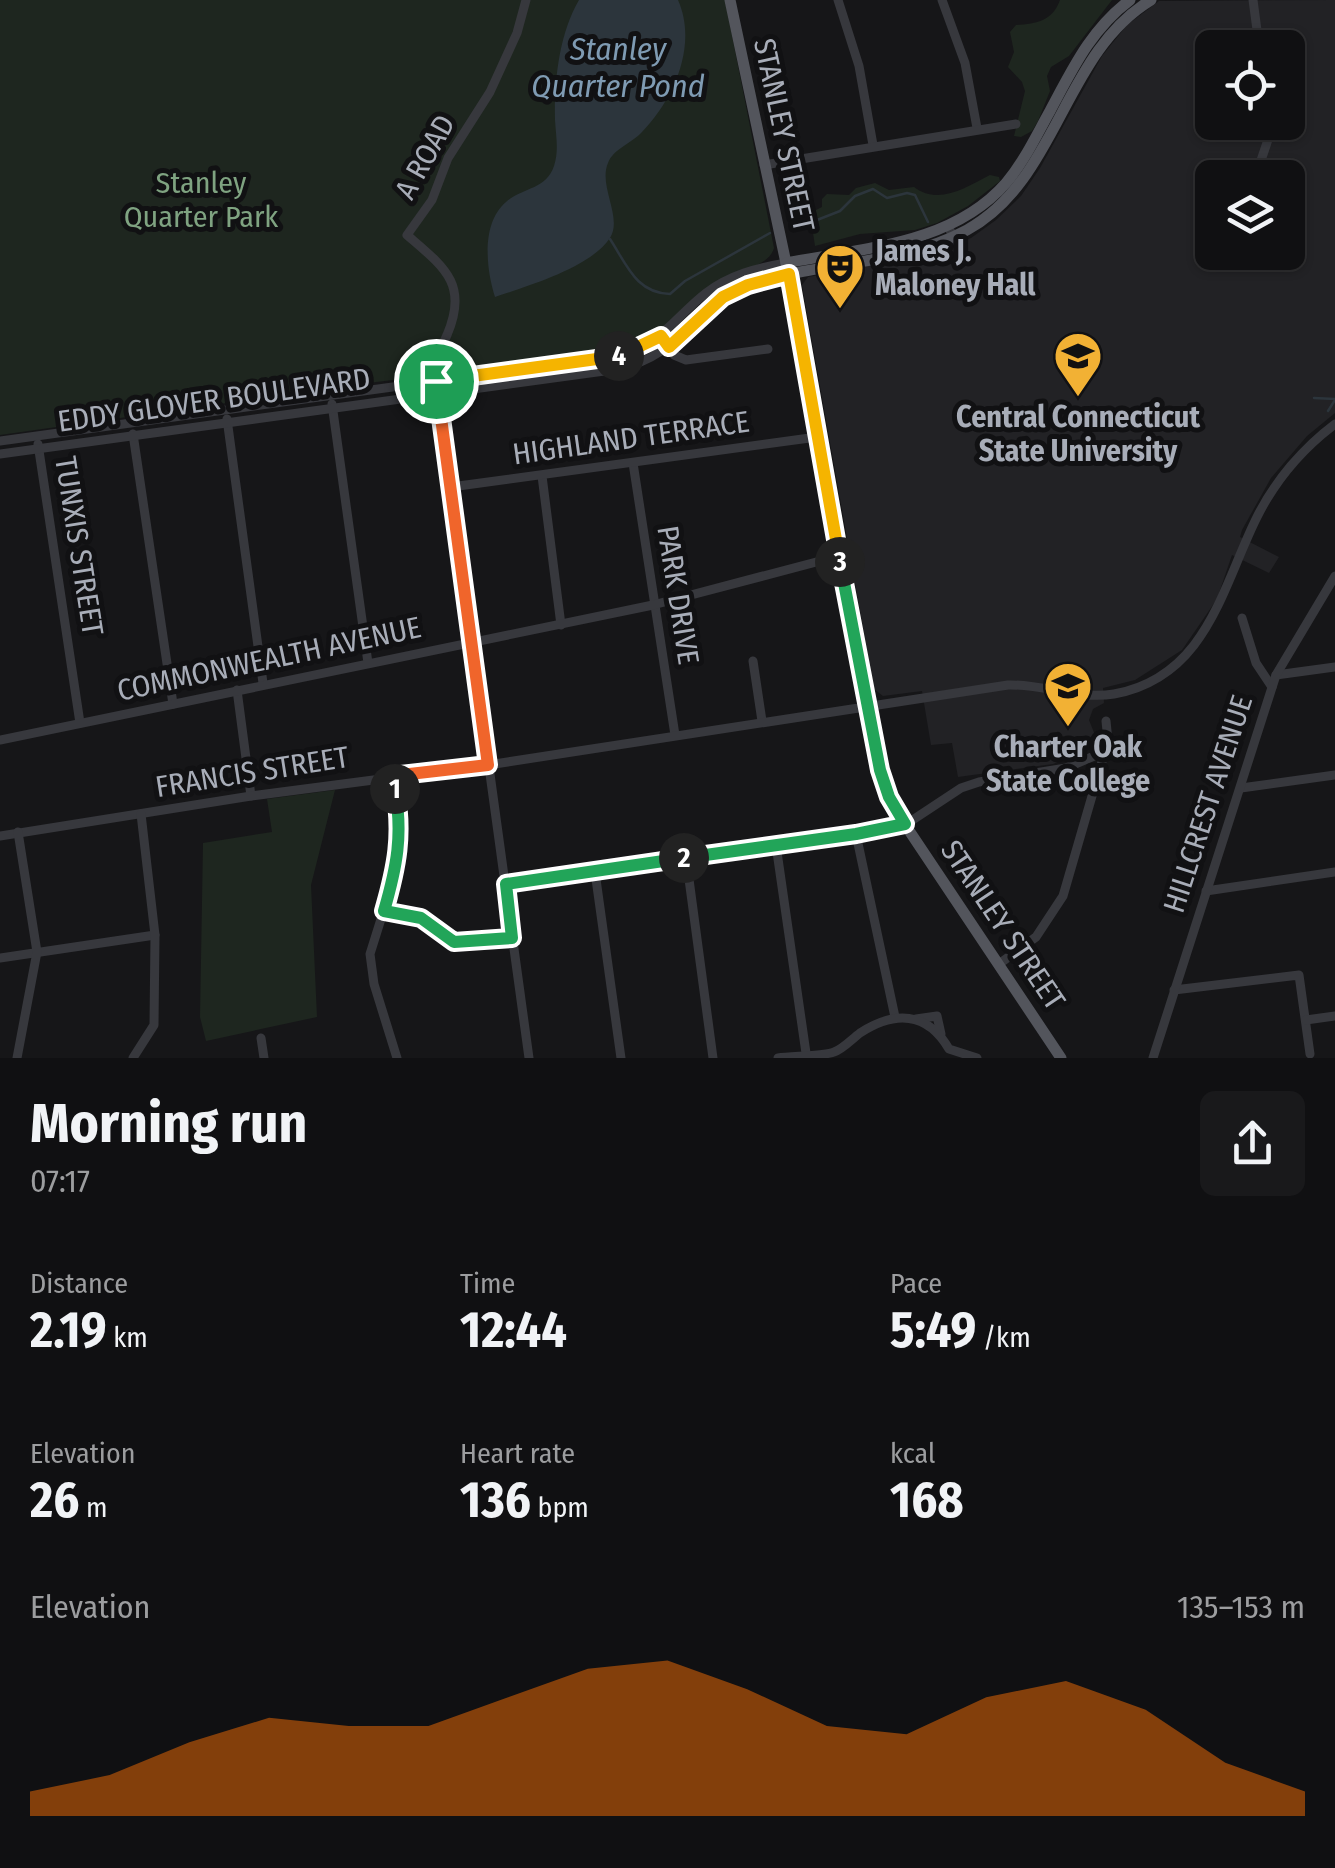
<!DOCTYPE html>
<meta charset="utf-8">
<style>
:root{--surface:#101012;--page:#19191b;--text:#f1f3f6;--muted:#9c9d9f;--line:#303032;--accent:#b45309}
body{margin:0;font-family:"Fira Sans Condensed",sans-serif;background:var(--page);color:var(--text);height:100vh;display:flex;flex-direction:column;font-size:38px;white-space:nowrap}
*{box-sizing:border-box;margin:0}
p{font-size:32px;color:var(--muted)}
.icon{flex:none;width:55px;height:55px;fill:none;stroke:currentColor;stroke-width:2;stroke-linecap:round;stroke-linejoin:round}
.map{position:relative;height:1058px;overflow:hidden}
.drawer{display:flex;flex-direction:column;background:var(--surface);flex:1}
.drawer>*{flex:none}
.fabs{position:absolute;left:1195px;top:30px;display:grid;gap:20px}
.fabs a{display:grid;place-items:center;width:110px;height:110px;border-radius:15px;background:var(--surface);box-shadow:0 2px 8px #0004,0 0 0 2px var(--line);font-size:50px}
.pin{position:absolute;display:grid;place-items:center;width:85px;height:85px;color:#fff;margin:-42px;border:5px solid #fff;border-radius:50%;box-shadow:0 2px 10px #0007}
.km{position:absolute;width:50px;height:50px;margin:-25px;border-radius:50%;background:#222;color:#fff;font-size:28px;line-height:50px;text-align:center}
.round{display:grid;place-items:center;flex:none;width:105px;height:105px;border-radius:15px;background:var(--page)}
.headline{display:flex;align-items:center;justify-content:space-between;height:170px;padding:0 30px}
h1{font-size:55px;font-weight:700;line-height:75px}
.metrics{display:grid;grid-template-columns:repeat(3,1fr);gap:15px;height:170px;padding:10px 30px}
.metrics div{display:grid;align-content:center}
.metrics b{font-size:50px;font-weight:700}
.metrics small{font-size:28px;font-weight:400}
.metrics p{font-size:28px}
.chart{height:280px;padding:20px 30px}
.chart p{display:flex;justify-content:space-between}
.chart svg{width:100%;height:180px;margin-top:10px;fill:var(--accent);opacity:.7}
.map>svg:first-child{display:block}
.built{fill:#222225;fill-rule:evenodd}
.green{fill:#1e261f}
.water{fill:#2c353c}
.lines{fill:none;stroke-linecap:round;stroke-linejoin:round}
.stream{stroke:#2c353c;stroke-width:2.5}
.minor{stroke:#37383d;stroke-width:9}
.major{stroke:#53555c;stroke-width:11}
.split-1-casing{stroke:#fff;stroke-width:20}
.split-2-casing{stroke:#fff;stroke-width:20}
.split-3-casing{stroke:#fff;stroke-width:20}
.split-4-casing{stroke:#fff;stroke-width:20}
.split-5-casing{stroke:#fff;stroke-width:20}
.split-1{stroke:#f0652b;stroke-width:12}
.split-2{stroke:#22a559;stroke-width:12}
.split-3{stroke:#22a559;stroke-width:12}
.split-4{stroke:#f5b400;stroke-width:12}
.split-5{stroke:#f5b400;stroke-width:12}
.labels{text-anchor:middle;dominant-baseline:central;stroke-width:10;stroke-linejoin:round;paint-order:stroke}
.street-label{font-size:30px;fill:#a8adb8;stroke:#111113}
.park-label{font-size:30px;fill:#7fa381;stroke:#111113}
.poi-label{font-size:30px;font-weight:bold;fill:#a8adb8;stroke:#111113}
.water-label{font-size:32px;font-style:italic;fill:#7f9bb3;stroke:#111113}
</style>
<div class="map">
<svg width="1335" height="1058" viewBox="0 0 1335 1058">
<rect width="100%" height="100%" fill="#161618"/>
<path class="built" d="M 1335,0 L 1335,413 L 1307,436 L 1271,478 L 1242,530 L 1240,537 L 1279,557 L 1269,573 L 1232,555 L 1217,599 L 1182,650 L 1135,680 L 1103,688 L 1104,703 L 1093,709 L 1089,720 L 1097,740 L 1085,751 L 1053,764 L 958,777 L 952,743 L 931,745 L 922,691 L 883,696 L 874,689 L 802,285 L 808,277 L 930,254 L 971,238 L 996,220 L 1021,196 L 1040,168 L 1102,56 L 1127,25 L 1159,1 ZM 1212,48 L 1288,48 L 1288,122 L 1212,122 ZM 1212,178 L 1288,178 L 1288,252 L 1212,252 Z"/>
<g class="green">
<path d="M 0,0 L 725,0 L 774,248 C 768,268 739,268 723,278 C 700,291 684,312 664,329 C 649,341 632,347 614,353 L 368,383 L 0,435 Z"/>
<path d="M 1060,0 L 1112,0 L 1069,56 L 1051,67 L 1047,76 L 1050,91 L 1038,121 L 1032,131 L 1021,137 L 1014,136 L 1025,91 L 1022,82 L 1008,67 L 1014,52 L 1010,32 L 1016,25 C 1037,24 1053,20 1060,0 Z"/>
<path d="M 990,175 L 999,177 L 1000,181 L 968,206 L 937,223 L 915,230 L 860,234 L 815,246 L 810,213 L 822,207 L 822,199 L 827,194 L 849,195 L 856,188 L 875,183 L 889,190 L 914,187 C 939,206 966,187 990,175 Z"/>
<path d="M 335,790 L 311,885 L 317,1017 L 206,1041 L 200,1017 L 203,843 L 272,832 L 267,799 Z"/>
</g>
<path class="water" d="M 579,0 L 678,0 C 698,45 674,99 642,132 C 632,143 613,149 608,163 C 598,186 623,217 610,238 C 590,268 527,286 495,297 C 486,269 481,223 506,202 C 523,187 546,190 554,166 C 559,150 556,137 555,120 C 554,82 559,34 579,0 Z"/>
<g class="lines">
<g class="stream">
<path d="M 817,220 L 840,211 L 855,196 L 873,189 L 887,198 L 907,193 L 915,195 L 928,222"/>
<path d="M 610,239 C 627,265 636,293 670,294 L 685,281 L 770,233"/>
<path d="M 1314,398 L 1335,399"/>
<path d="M 1328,411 L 1335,400"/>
</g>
<g class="minor">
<path d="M 526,0 L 517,33 L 490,92 L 448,158 L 432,200 L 407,235 C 444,267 469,284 447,335 C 439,352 435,363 436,381 L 529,1058"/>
<path d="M 838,0 L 859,66 L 873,145"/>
<path d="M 942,0 L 965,63 L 977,128"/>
<path d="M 1253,0 L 1257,30 L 1264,48"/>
<path d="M 764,165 L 1016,124"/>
<path d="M 1255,178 L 1274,122"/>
<path d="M 948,226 L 964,259"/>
<path d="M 668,346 L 674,355 L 686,360 L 768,349"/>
<path d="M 332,404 L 368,663"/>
<path d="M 227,419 L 263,683"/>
<path d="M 133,434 L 173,704"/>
<path d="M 0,441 L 618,356 C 662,344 674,318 706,293 C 730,275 757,268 786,263"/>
<path d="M 38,444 L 80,723"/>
<path d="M 0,454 L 619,369 C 676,355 680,326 722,298 C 742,285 765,279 789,274"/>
<path d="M 633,463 L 675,735"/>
<path d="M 542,476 L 561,625"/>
<path d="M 451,487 L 817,437"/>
<path d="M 1242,618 L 1256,663 L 1272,687"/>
<path d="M 753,661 L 762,721"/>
<path d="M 1276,675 L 1335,667"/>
<path d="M 237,690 L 251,796"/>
<path d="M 0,740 L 653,605 L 839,556"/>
<path d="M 392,777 L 400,822 L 397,868 L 370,954 L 374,984 L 397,1058"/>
<path d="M 1241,788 L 1335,775"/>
<path d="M 856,834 L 895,1017"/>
<path d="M 0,836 L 251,796 L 488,765 L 1008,685 C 1044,684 1078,700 1114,694 C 1207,677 1222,587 1257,517 C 1275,481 1303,448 1335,424"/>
<path d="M 776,845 L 806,1053"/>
<path d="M 686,857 L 713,1058"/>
<path d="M 595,872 L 621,1058"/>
<path d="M 505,884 L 905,825 L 961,788 L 979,782 L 1066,768 L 1106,751"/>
<path d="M 1206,891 L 1335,872"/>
<path d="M 383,911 L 421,918 L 455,943 L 513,938"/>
<path d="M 0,958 L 155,935"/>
<path d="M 999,964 L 1036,937 L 1063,896 L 1108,741 L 1106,721"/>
<path d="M 1174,990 L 1299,975 L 1310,1054"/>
<path d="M 916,1019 L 937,1016 L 941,1034"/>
<path d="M 1306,1020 L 1335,1016"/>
<path d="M 261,1038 L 264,1058"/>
<path d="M 17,1058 L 37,952 L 18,832"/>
<path d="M 133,1058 L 154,1025 L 155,935 L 141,814"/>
<path d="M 778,1058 C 791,1056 826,1056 834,1052 C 843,1049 852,1039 860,1033 C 894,1011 927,1011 949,1049 L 977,1058"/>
<path d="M 1153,1058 L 1276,675 L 1335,576"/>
</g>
<g class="major">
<path d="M 730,0 L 793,296 L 883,782 L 898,814 L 1061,1058"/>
<path d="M 786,263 C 862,248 952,245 1006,183 C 1024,162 1036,136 1050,111 C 1072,70 1091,29 1130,0"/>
<path d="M 789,274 C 847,262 914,259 967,230 C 1059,179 1062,54 1151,0"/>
</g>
</g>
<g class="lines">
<g class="split-1-casing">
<path id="split-1" d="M 395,789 L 392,776 L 488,765 L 436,381"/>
</g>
<g class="split-2-casing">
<path id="split-2" d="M 395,789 C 403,835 397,866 384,911 L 421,918 L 454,942 L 512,938 L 506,884 L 684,858"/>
</g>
<g class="split-3-casing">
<path id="split-3" d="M 684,858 L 856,834 L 905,824 L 889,797 L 880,770 L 840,562"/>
</g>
<g class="split-4-casing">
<path id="split-4" d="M 619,356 L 661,336 L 669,347 L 723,297 L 748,285 L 789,274 L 840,562"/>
</g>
<g class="split-5-casing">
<path id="split-5" d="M 436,381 L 619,356"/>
</g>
<use href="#split-1" class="split-1"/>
<use href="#split-2" class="split-2"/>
<use href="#split-3" class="split-3"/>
<use href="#split-4" class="split-4"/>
<use href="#split-5" class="split-5"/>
</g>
<defs>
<g id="theatre-pin" transform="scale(2.5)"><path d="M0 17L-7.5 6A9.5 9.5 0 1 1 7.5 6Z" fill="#f2b134" stroke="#111113"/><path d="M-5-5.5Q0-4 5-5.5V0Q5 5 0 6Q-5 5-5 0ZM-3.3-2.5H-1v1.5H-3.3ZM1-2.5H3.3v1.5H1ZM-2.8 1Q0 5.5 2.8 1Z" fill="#111"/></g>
<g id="university-pin" transform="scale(2.5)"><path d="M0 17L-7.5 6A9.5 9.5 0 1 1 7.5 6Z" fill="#f2b134" stroke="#111113"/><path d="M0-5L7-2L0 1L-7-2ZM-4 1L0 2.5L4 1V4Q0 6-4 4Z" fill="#111"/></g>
</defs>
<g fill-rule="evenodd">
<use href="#theatre-pin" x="840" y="268"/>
<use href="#university-pin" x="1078" y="356"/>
<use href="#university-pin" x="1068" y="686"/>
</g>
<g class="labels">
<g class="street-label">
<text transform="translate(784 135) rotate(78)">STANLEY STREET</text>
<text transform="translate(425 157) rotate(-61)">A ROAD</text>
<text transform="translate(214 400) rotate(-8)">EDDY GLOVER BOULEVARD</text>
<text transform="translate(631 438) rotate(-8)">HIGHLAND TERRACE</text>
<text transform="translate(79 546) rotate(81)">TUNXIS STREET</text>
<text transform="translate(678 595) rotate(81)">PARK DRIVE</text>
<text transform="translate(269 659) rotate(-12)">COMMONWEALTH AVENUE</text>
<text transform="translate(252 772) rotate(-9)">FRANCIS STREET</text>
<text transform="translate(1208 804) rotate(-72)">HILLCREST AVENUE</text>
<text transform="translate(1003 925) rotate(56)">STANLEY STREET</text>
</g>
<g class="park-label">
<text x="201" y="183">Stanley<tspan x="201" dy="34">Quarter Park</tspan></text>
</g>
<g class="poi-label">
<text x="875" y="251" text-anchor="start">James J.<tspan x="875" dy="34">Maloney Hall</tspan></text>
<text x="1078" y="417">Central Connecticut<tspan x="1078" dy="34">State University</tspan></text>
<text x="1068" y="747">Charter Oak<tspan x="1068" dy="34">State College</tspan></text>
</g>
<g class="water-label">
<text x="618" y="49">Stanley<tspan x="618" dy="37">Quarter Pond</tspan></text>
</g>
</g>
</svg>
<div class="fabs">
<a><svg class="icon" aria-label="locate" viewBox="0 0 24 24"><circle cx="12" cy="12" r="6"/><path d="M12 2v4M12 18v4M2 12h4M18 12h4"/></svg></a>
<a><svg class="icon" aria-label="layers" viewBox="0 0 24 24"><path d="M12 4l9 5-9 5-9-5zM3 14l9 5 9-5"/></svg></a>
</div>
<div class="pin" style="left:436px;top:381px;background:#1e9e55"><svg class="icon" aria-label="arrive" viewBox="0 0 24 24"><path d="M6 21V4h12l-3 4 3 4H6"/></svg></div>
<b class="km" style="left:395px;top:789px">1</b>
<b class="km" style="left:684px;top:858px">2</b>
<b class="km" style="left:840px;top:562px">3</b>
<b class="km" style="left:619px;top:356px">4</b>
</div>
<section class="drawer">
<div class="headline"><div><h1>Morning run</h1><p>07:17</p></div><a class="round"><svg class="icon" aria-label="share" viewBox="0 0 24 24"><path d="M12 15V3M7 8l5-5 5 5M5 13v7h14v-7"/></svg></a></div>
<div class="metrics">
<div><p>Distance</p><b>2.19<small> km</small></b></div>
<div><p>Time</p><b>12:44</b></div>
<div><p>Pace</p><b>5:49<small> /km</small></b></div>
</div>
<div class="metrics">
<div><p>Elevation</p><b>26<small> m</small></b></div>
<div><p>Heart rate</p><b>136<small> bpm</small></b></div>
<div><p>kcal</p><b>168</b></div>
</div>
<div class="chart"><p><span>Elevation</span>135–153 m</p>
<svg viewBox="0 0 160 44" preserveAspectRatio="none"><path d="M0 44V38L10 34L20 26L30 20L40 22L50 22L60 15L70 8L80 6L90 13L100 22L110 24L120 15L130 11L140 18L150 31L160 38V44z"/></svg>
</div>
</section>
